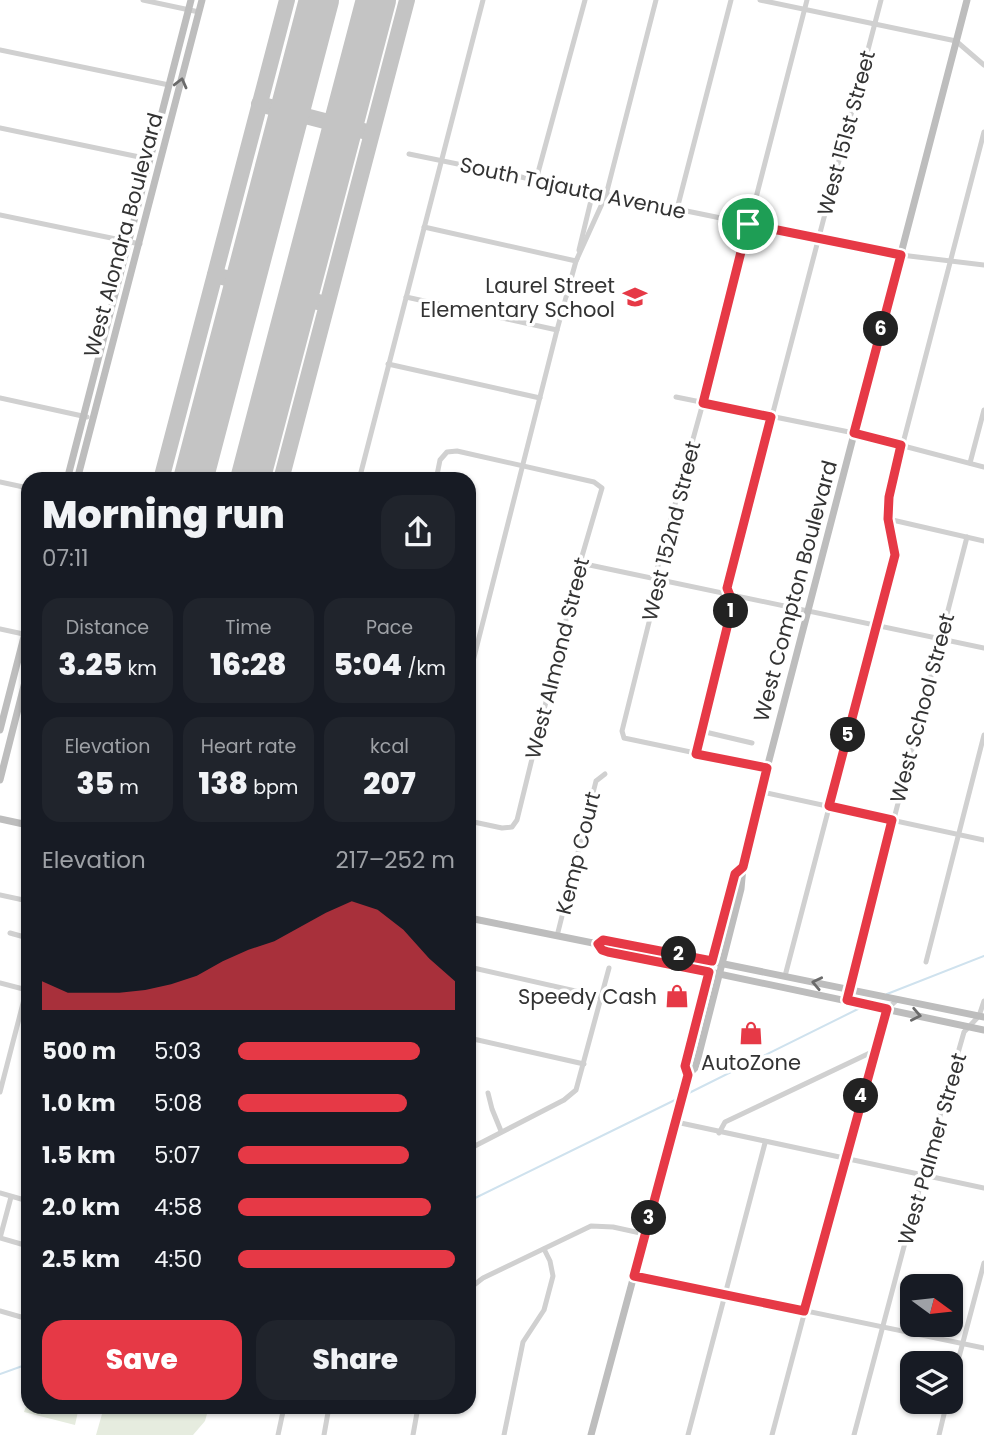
<!DOCTYPE html>
<meta charset="utf-8">
<style>
:root{--surface:#171b24;--page:#20242c;--text:#f1f3f6;--muted:#9ea1a6;--accent:#e63946}
body{margin:0;font-family:Poppins,sans-serif;background:var(--page);color:var(--text);height:100vh;display:flex;flex-direction:column;font-size:26px;white-space:nowrap}
*{box-sizing:border-box;margin:0}
p{font-size:23px;color:var(--muted)}
.icon{flex:none;width:38px;height:38px;fill:none;stroke:currentColor;stroke-width:2;stroke-linecap:round;stroke-linejoin:round}
.map{position:relative;flex:1;overflow:hidden}
.panel{position:absolute;left:21px;top:472px;width:455px;height:942px;display:flex;flex-direction:column;background:var(--surface);border-radius:21px;box-shadow:0 2px 5px #0004}
.panel>*{flex:none}
.needle{width:46px;rotate:105deg}
.controls{position:absolute;left:900px;top:1274px;display:grid;gap:14px}
.controls a{display:grid;place-items:center;width:63px;height:63px;border-radius:14px;background:var(--surface);box-shadow:0 2px 5px #0004;font-size:35px}
.pin{position:absolute;display:grid;place-items:center;width:60px;height:60px;color:#fff;margin:-30px;border:4px solid #fff;border-radius:50%;box-shadow:0 2px 7px #0007}
.km{position:absolute;width:35px;height:35px;margin:-18px;border-radius:50%;background:#222;color:#fff;font-size:19px;line-height:35px;text-align:center}
.round{display:grid;place-items:center;flex:none;width:74px;height:74px;border-radius:21px;background:var(--page)}
.headline{display:flex;align-items:center;justify-content:space-between;height:119px;padding:0 21px}
h1{font-size:38px;font-weight:800;line-height:52px}
.stats{display:grid;grid-template-columns:repeat(3,1fr);gap:10px;height:119px;padding:7px 21px}
.stats div{display:grid;align-content:center;border-radius:18px;background:var(--page);text-align:center}
.stats b{font-size:30px;font-weight:800}
.stats small{font-size:19px;font-weight:400}
.stats p{font-size:19px}
.chart{height:196px;padding:14px 21px}
.chart p{display:flex;justify-content:space-between}
.chart svg{width:100%;height:126px;margin-top:7px;fill:var(--accent);opacity:.7}
.button{display:flex;gap:14px;margin-top:auto;padding:14px 21px}
.button a{flex:1;height:80px;border-radius:21px;background:var(--accent);color:#fff;font-size:28px;font-weight:800;line-height:80px;text-align:center}
.button a+a{background:var(--page);color:var(--text)}
ul{padding:0 21px;list-style:none;font-size:23px}
li{display:grid;grid-template-columns:112px 84px 1fr;align-items:center;height:52px}
li i{height:18px;border-radius:9px;background:var(--accent)}
.map>svg:first-child{display:block}
.green{fill:#e6ecdf}
.lines{fill:none;stroke-linecap:round;stroke-linejoin:round}
.stream{stroke:#cfe2ee;stroke-width:2}
.taxiway{stroke:#c4c4c4;stroke-width:16}
.runway{stroke:#c4c4c4;stroke-width:40}
.street{stroke:#d0d0d0;stroke-width:5}
.secondary{stroke:#bdbdbd;stroke-width:7}
.oneway{stroke:#6a6a6a}
.route-casing{stroke:#fff;stroke-width:14}
.route{stroke:#e63946;stroke-width:9}
.labels{text-anchor:middle;dominant-baseline:central;stroke-width:7;stroke-linejoin:round;paint-order:stroke}
.street-label{font-size:21px;fill:#333;stroke:#fff}
.poi-label{font-size:21px;fill:#333;stroke:#fff;text-anchor:end}
</style>
<div class="map">
<svg width="984" height="1435" viewBox="0 0 984 1435">
<rect width="100%" height="100%" fill="#fff"/>
<g class="green">
<path d="M 28,1400 L 28,1407 L 79,1407 L 75,1425 L 24,1412 Z"/>
<path d="M 104,1407 L 209,1407 L 205,1421 L 193,1435 L 96,1435 Z"/>
</g>
<g class="lines">
<g class="stream">
<path d="M 887,994 L 984,956"/>
<path d="M 687,1094 L 860,1008"/>
<path d="M 469,1201 L 679,1098"/>
<path d="M 0,1374 L 28,1364"/>
</g>
<g class="taxiway">
<path d="M 259,104 L 371,133"/>
<path d="M 215,275 L 245,283"/>
<path d="M 298,297 L 326,304"/>
<path d="M 161,480 L 287,0"/>
<path d="M 281,480 L 407,0"/>
</g>
<g class="runway">
<path d="M 193,480 L 319,0"/>
<path d="M 250,480 L 376,0"/>
</g>
<g class="street">
<path d="M 143,0 L 199,12"/>
<path d="M 760,0 L 956,41 L 984,65"/>
<path d="M 0,50 L 169,85"/>
<path d="M 0,128 L 149,159"/>
<path d="M 409,154 L 901,255 L 984,265"/>
<path d="M 536,180 L 585,0"/>
<path d="M 677,209 L 731,0"/>
<path d="M 0,215 L 140,244"/>
<path d="M 424,227 L 576,261 L 577,259"/>
<path d="M 579,250 L 593,192"/>
<path d="M 406,297 L 557,330"/>
<path d="M 388,364 L 540,398"/>
<path d="M 676,397 L 854,433 L 984,467"/>
<path d="M 0,398 L 87,417"/>
<path d="M 970,463 L 984,410"/>
<path d="M 359,480 L 483,0"/>
<path d="M 436,480 L 440,460 L 447,452 L 457,451 L 594,482 L 602,488 L 580,563 L 517,820 L 512,827 L 502,828 L 469,821"/>
<path d="M 0,482 L 28,488"/>
<path d="M 888,519 L 984,541"/>
<path d="M 580,563 L 984,648"/>
<path d="M 0,629 L 28,635"/>
<path d="M 469,677 L 557,330 L 576,261 L 606,195 L 656,0"/>
<path d="M 701,731 L 752,743"/>
<path d="M 696,754 L 733,603 L 727,588 L 881,0"/>
<path d="M 767,768 L 624,738 L 622,731 L 658,586 L 656,573 L 703,403 L 807,0"/>
<path d="M 762,792 L 984,840"/>
<path d="M 0,895 L 28,901"/>
<path d="M 10,933 L 28,938"/>
<path d="M 557,936 L 596,781 L 605,774"/>
<path d="M 926,962 L 984,735"/>
<path d="M 469,967 L 602,997"/>
<path d="M 785,976 L 895,555 L 888,519 L 889,497 L 984,132"/>
<path d="M 0,983 L 27,990"/>
<path d="M 847,1000 L 967,537"/>
<path d="M 469,1038 L 584,1064"/>
<path d="M 0,1092 L 28,984"/>
<path d="M 488,1093 L 492,1109 L 501,1131"/>
<path d="M 676,1122 L 984,1188"/>
<path d="M 719,1133 L 725,1122 L 874,1051"/>
<path d="M 469,1149 L 564,1100 L 576,1090 L 609,968"/>
<path d="M 0,1193 L 28,1201"/>
<path d="M 11,1197 L 0,1238 L 28,1246"/>
<path d="M 634,1275 L 984,1348"/>
<path d="M 469,1296 L 474,1285 L 483,1278 L 591,1226 L 613,1227 L 645,1234"/>
<path d="M 0,1311 L 28,1319"/>
<path d="M 950,1391 L 984,1263"/>
<path d="M 278,1435 L 284,1407"/>
<path d="M 324,1435 L 329,1407"/>
<path d="M 413,1435 L 418,1407"/>
<path d="M 504,1435 L 523,1342 L 544,1310 L 553,1276 L 550,1261 L 544,1249"/>
<path d="M 688,1435 L 765,1143"/>
<path d="M 772,1435 L 874,1051 L 887,1009 L 897,1000"/>
<path d="M 854,1435 L 923,1175 L 964,1032 L 979,1016 L 984,1001"/>
<path d="M 939,1435 L 947,1402"/>
</g>
<g class="secondary">
<path d="M 67,480 L 191,0"/>
<path d="M 77,480 L 202,0"/>
<path d="M 0,730 L 28,621"/>
<path d="M 0,780 L 28,670"/>
<path d="M 0,819 L 28,825"/>
<path d="M 469,918 L 598,944 L 602,950 L 608,952 L 672,964 L 984,1030"/>
<path d="M 598,944 L 603,940 L 626,944 L 984,1017"/>
<path d="M 688,1075 L 685,1066 L 735,874 L 743,867"/>
<path d="M 591,1435 L 688,1075 L 695,1068 L 699,1054 L 741,889 L 743,867 L 767,768 L 967,0"/>
</g>
</g>
<defs><path id="oneway-chevron" d="M-2-3.5L2.5 0L-2 3.5" fill="none" stroke-width="1.6" stroke-linecap="round" stroke-linejoin="round" transform="scale(1.75)"/></defs>
<g class="oneway">
<use href="#oneway-chevron" transform="translate(181 83) rotate(-76)"/>
<use href="#oneway-chevron" transform="translate(817 983) rotate(-168)"/>
<use href="#oneway-chevron" transform="translate(916 1015) rotate(11)"/>
</g>
<g class="lines">
<g class="route-casing">
<path id="route" d="M 748,224 L 901,255 L 854,433 L 901,445 L 889,497 L 888,519 L 895,555 L 829,806 L 892,820 L 847,1000 L 887,1009 L 804,1311 L 634,1276 L 688,1075 L 685,1066 L 709,972 L 608,952 L 602,950 L 598,944 L 603,940 L 712,961 L 735,874 L 743,867 L 767,768 L 696,754 L 733,603 L 727,588 L 771,417 L 703,403 Z"/>
</g>
<use href="#route" class="route"/>
</g>
<defs>
<g id="school-bare" transform="scale(1.89)"><path d="M0-5L7-2L0 1L-7-2ZM-4 1L0 2.5L4 1V4Q0 6-4 4Z" fill="#e63946" stroke="#fff" stroke-width="2.5" paint-order="stroke"/></g>
<g id="shop-bare" transform="scale(1.89)"><path d="M-5-2.5h2.3a2.7 3.5 0 0 1 5.4 0H5L5.5 6h-11ZM-1.5-2.5h3a1.5 2.3 0 0 0-3 0Z" fill="#e63946" stroke="#fff" stroke-width="2.5" paint-order="stroke"/></g>
</defs>
<g fill-rule="evenodd">
<use href="#school-bare" x="635" y="297"/>
<use href="#shop-bare" x="677" y="996"/>
<use href="#shop-bare" x="751" y="1033"/>
</g>
<g class="labels">
<g class="street-label">
<text transform="translate(846 133) rotate(-75)">West 151st Street</text>
<text transform="translate(573 188) rotate(12)">South Tajauta Avenue</text>
<text transform="translate(123 235) rotate(-75)">West Alondra Boulevard</text>
<text transform="translate(671 531) rotate(-76)">West 152nd Street</text>
<text transform="translate(795 591) rotate(-75)">West Compton Boulevard</text>
<text transform="translate(557 658) rotate(-76)">West Almond Street</text>
<text transform="translate(922 708) rotate(-75)">West School Street</text>
<text transform="translate(578 853) rotate(-76)">Kemp Court</text>
<text transform="translate(932 1149) rotate(-74)">West Palmer Street</text>
</g>
<g class="poi-label">
<text x="615" y="285">Laurel Street<tspan x="615" dy="24">Elementary School</tspan></text>
<text x="657" y="996">Speedy Cash</text>
<text x="751" y="1062" text-anchor="middle">AutoZone</text>
</g>
</g>
</svg>
<div class="controls">
<a><svg class="needle" viewBox="-14 -14 28 28"><path d="M0-13l5 13h-10z" fill="#e53935"/><path d="M0 13l5-13h-10z" fill="#9ea1a6"/></svg></a>
<a><svg class="icon" aria-label="layers" viewBox="0 0 24 24"><path d="M12 4l9 5-9 5-9-5zM3 14l9 5 9-5"/></svg></a>
</div>
<div class="pin" style="left:748px;top:224px;background:#1e9e55"><svg class="icon" aria-label="arrive" viewBox="0 0 24 24"><path d="M6 21V4h12l-3 4 3 4H6"/></svg></div>
<b class="km" style="left:731px;top:611px">1</b>
<b class="km" style="left:679px;top:954px">2</b>
<b class="km" style="left:649px;top:1218px">3</b>
<b class="km" style="left:861px;top:1096px">4</b>
<b class="km" style="left:848px;top:735px">5</b>
<b class="km" style="left:881px;top:329px">6</b>
<section class="panel">
<div class="headline"><div><h1>Morning run</h1><p>07:11</p></div><a class="round"><svg class="icon" aria-label="share" viewBox="0 0 24 24"><path d="M12 15V3M7 8l5-5 5 5M5 13v7h14v-7"/></svg></a></div>
<div class="stats">
<div><p>Distance</p><b>3.25<small> km</small></b></div>
<div><p>Time</p><b>16:28</b></div>
<div><p>Pace</p><b>5:04<small> /km</small></b></div>
</div>
<div class="stats">
<div><p>Elevation</p><b>35<small> m</small></b></div>
<div><p>Heart rate</p><b>138<small> bpm</small></b></div>
<div><p>kcal</p><b>207</b></div>
</div>
<div class="chart"><p><span>Elevation</span>217–252 m</p>
<svg viewBox="0 0 160 44" preserveAspectRatio="none"><path d="M0 44V34L10 38L20 38L30 38L40 37L50 35L60 32L70 27L80 23L90 20L100 15L110 10L120 6L130 9L140 16L150 26L160 34V44z"/></svg>
</div>
<ul>
<li><b>500 m</b>5:03<i style="width:84%"></i></li>
<li><b>1.0 km</b>5:08<i style="width:78%"></i></li>
<li><b>1.5 km</b>5:07<i style="width:79%"></i></li>
<li><b>2.0 km</b>4:58<i style="width:89%"></i></li>
<li><b>2.5 km</b>4:50<i style="width:100%"></i></li>
</ul>
<div class="button"><a>Save</a><a>Share</a></div>
</section>
</div>
